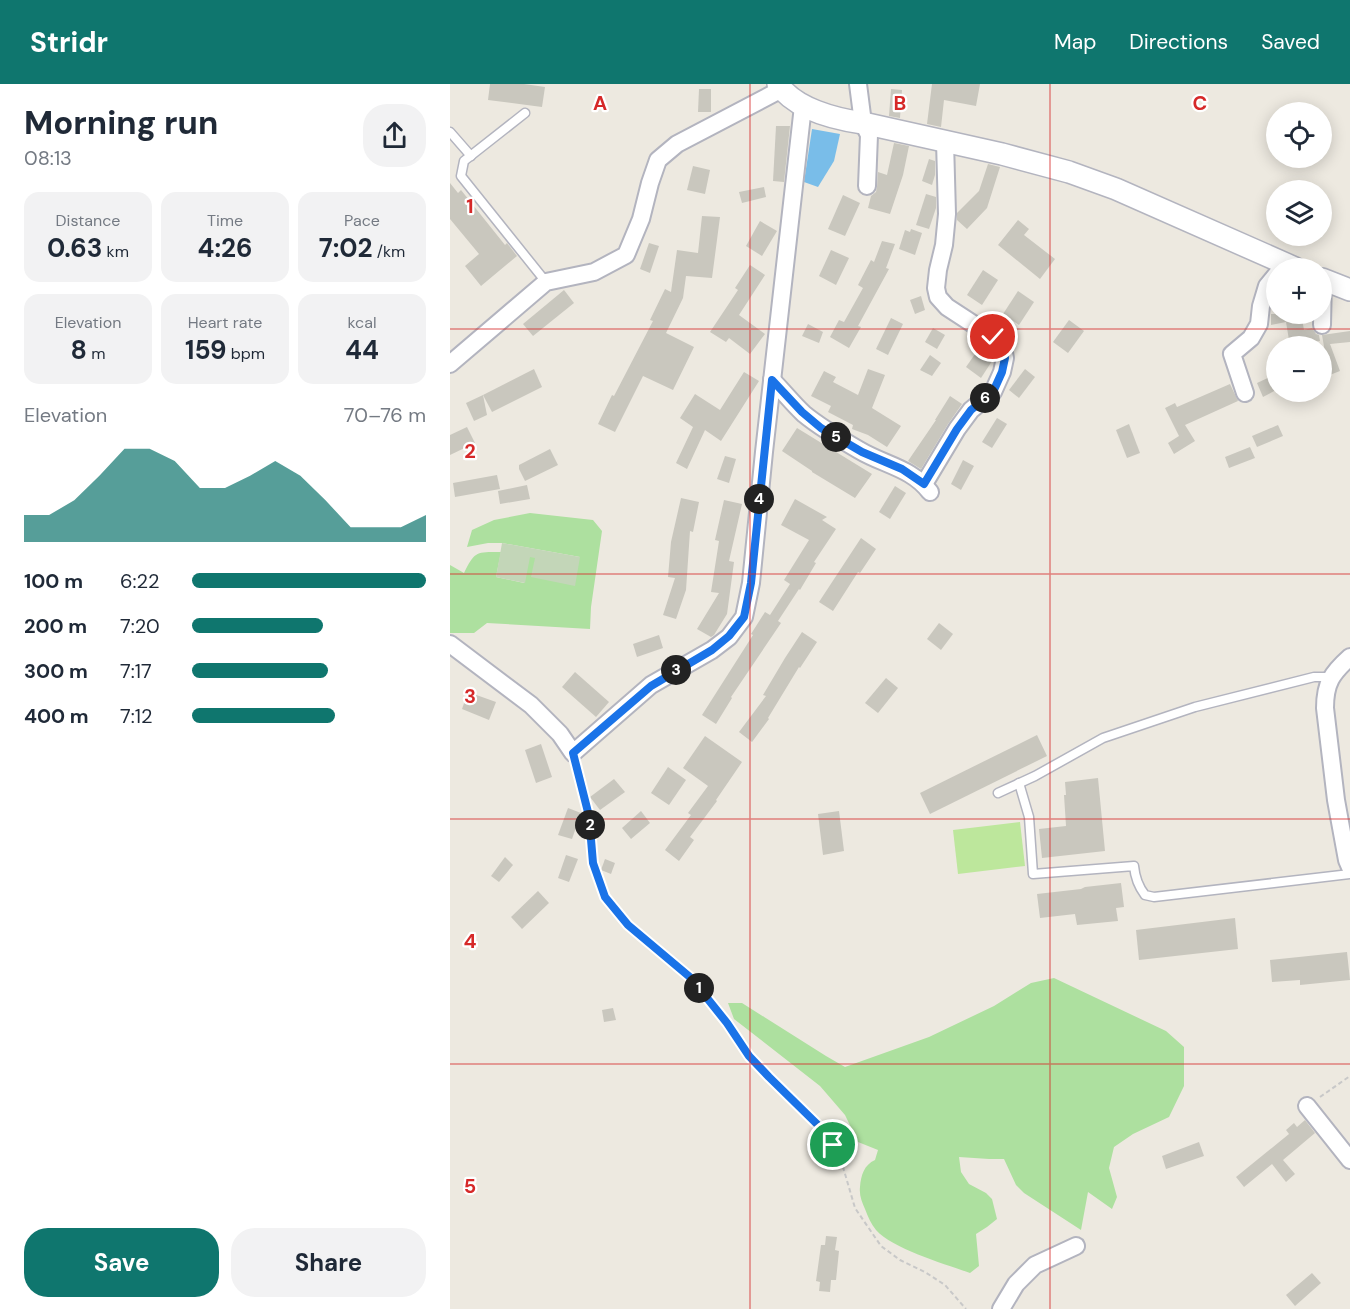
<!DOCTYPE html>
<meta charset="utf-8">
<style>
:root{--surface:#fff;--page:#f2f2f3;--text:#1f2937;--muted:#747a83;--accent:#0f766e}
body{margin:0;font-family:"DM Sans",sans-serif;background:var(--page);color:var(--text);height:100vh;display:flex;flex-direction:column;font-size:22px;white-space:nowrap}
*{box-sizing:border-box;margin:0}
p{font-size:20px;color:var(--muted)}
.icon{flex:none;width:33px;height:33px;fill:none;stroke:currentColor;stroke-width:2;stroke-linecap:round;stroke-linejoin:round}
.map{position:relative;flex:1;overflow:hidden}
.panel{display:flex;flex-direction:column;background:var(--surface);width:450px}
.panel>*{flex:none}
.fabs{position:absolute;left:816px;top:18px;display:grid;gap:12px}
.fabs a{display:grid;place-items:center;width:66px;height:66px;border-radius:50%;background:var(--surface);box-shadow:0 3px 15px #0003;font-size:30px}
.pin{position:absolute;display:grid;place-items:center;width:51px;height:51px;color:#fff;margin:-26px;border:3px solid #fff;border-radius:50%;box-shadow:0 2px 6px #0007}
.km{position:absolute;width:30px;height:30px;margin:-15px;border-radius:50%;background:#222;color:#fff;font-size:16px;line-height:30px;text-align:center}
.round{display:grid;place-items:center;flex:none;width:63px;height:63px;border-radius:24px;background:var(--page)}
.head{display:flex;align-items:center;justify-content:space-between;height:102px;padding:0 24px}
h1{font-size:33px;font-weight:700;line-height:45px}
.figures{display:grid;grid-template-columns:repeat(3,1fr);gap:9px;height:102px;padding:6px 24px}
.figures div{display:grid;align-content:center;border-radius:15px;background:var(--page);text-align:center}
.figures b{font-size:26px;font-weight:700}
.figures small{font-size:16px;font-weight:400}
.figures p{font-size:16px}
.chart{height:168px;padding:12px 24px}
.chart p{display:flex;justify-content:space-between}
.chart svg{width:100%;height:108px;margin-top:6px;fill:var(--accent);opacity:.7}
.button{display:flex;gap:12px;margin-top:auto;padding:12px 24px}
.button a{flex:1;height:69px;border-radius:24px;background:var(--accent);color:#fff;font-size:24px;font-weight:700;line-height:69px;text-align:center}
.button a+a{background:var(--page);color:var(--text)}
ul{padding:0 24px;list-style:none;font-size:20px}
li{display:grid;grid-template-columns:96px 72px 1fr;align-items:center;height:45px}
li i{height:15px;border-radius:8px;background:var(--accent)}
header{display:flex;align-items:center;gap:36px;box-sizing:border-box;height:84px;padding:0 30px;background:var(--accent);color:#fff}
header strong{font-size:28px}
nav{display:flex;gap:33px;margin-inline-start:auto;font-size:21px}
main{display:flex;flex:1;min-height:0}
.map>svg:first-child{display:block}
.green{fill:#ade09f}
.cemetery{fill:#c3d6b8}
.pitch{fill:#bde79c}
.water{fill:#79bde9}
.building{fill:#c9c7be}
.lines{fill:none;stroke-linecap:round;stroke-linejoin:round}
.service-casing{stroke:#b3b4bf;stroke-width:11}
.minor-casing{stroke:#b3b4bf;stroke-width:20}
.tertiary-casing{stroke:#b3b4bf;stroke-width:24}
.path{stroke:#c8c8c8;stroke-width:2;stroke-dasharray:4.5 3;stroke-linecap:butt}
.service{stroke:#fff;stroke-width:8}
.minor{stroke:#fff;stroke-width:16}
.tertiary{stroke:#fff;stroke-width:21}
.route-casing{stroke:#fff;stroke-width:12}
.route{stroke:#1a73e8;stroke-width:8}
.grid{fill:none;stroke:#d62828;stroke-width:1.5;stroke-opacity:0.55}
.grid-label{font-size:20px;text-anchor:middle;font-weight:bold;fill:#d62828;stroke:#fff;stroke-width:4.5;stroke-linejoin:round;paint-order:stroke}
</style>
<header>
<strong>Stridr</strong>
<nav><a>Map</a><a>Directions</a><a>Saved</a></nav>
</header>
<main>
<section class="panel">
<div class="head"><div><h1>Morning run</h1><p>08:13</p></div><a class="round"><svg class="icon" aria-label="share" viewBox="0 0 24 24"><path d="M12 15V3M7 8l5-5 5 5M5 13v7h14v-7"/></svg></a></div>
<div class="figures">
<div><p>Distance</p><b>0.63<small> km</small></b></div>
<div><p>Time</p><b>4:26</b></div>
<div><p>Pace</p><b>7:02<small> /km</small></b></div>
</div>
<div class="figures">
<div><p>Elevation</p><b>8<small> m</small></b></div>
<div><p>Heart rate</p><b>159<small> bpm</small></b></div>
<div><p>kcal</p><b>44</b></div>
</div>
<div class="chart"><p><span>Elevation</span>70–76 m</p>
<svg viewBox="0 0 160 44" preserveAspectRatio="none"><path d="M0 44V33L10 33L20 27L30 17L40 6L50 6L60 11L70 22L80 22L90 17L100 11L110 17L120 27L130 38L140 38L150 38L160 33V44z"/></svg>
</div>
<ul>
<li><b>100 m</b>6:22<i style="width:100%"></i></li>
<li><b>200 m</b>7:20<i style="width:56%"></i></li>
<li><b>300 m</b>7:17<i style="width:58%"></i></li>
<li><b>400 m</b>7:12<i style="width:61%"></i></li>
</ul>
<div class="button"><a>Save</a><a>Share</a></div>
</section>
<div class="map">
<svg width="900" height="1225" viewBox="0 0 900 1225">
<rect width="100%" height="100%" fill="#ede9e0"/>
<g class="green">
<path d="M 80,429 L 143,436 L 152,447 L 141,523 L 140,545 L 37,539 L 24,549 L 0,549 L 0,481 L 14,489 C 25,467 26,468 51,468 L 46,493 L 74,499 L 79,473 L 130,473 L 52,459 L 38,459 L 17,463 L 22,446 L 44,436 Z"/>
<path d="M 604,894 L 716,947 L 734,963 L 734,1002 L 719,1033 L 683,1050 L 664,1063 L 659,1084 L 667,1113 L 662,1125 L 638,1108 L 631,1146 L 574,1109 L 566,1101 L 554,1075 L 539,1075 L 509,1073 L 511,1088 L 519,1100 L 536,1109 L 542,1115 L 547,1135 L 537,1143 L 526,1150 L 529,1182 L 520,1189 C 495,1180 443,1165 426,1146 C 421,1140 418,1133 415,1125 C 412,1118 409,1111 410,1103 C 411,1091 414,1081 425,1076 L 428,1066 L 408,1058 L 395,1031 L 370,1002 L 284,935 L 278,919 L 292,919 L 376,972 L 395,983 L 479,953 L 544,922 L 581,899 Z"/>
</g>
<path class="cemetery" d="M 52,459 L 130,473 L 125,502 L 81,493 L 85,474 L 80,473 L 75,499 L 46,493 Z"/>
<path class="pitch" d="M 570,738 L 575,782 L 508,790 L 503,746 Z"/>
<path class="water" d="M 362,45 L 390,50 L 384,77 L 368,103 L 354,98 Z"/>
<g class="building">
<path d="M 40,0 L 74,0 L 95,3 L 92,23 L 38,16 Z"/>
<path d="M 482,0 L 530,0 L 526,22 L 494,16 L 491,43 L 477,40 Z"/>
<path d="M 249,5 L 261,5 L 261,28 L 248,28 Z"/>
<path d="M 441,5 L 452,6 L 450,34 L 439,32 Z"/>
<path d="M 326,42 L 340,42 L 334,98 L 323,97 Z"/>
<path d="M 444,59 L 459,62 L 453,91 L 440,130 L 418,124 L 421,112 L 426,108 L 427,103 L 428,88 L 437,91 Z"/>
<path d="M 479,75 L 485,77 L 485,91 L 482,101 L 472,97 Z"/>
<path d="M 538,80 L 550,83 L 537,124 L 517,145 L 507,136 L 507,129 L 529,107 Z"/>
<path d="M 243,82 L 260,86 L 255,110 L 237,106 Z"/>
<path d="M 0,99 L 8,109 L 11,106 L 55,161 L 57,159 L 67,172 L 31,202 L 15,182 L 29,170 L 0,135 Z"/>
<path d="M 314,103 L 316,113 L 292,119 L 289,108 Z"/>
<path d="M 476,110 L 486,113 L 486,124 L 479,145 L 466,141 Z"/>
<path d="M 393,111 L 410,119 L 395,152 L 378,145 Z"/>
<path d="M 252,132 L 270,133 L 262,194 L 236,192 L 233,214 L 216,249 L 244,263 L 223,306 L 193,292 L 165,348 L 148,340 L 162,311 L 164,312 L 203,237 L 200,236 L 215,205 L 221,208 L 227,166 L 248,169 Z"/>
<path d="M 568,136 L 579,145 L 574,151 L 605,175 L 590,195 L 548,161 Z"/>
<path d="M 310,137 L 327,147 L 312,172 L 296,162 Z"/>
<path d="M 461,145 L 472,149 L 465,171 L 449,165 L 455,146 L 460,148 Z"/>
<path d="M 432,157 L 445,160 L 436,184 L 439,185 L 408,242 L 411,243 L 399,264 L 380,253 L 389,236 L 394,238 L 413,204 L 408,201 L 421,176 L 424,178 Z"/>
<path d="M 199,159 L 209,162 L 200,189 L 190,185 Z"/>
<path d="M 381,166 L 399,174 L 386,201 L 369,192 Z"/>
<path d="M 300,181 L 315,191 L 289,231 L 315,250 L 300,270 L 279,254 L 276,258 L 260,248 L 288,206 L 285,204 Z"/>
<path d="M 533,186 L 548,196 L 532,221 L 517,211 Z"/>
<path d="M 114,206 L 124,219 L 83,252 L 73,240 Z"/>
<path d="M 568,207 L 584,218 L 569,241 L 553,230 Z"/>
<path d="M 471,212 L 475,226 L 465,230 L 460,216 Z"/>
<path d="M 821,230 L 853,230 L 853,234 L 852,235 L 854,246 L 862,244 L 866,250 L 869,251 L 870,257 L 840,262 L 836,238 L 821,241 Z"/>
<path d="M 441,234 L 453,240 L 438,271 L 426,265 Z"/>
<path d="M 619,236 L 634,247 L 618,269 L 603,258 Z"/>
<path d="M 358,240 L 373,248 L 369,259 L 352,252 Z"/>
<path d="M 483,244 L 495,251 L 487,265 L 475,258 Z"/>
<path d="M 900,247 L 900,258 L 880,260 L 890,287 L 872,294 L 872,282 L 877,280 L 872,251 Z"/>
<path d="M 532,260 L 543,269 L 544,274 L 531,294 L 516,283 Z"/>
<path d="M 480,271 L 491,279 L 482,292 L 470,286 Z"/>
<path d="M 84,285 L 92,303 L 42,328 L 33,311 Z"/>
<path d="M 418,285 L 435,291 L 422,324 L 451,342 L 437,363 L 418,351 L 402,345 L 403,341 L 378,328 L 381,322 L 361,312 L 374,287 L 386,293 L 383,298 L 408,311 Z"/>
<path d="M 575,285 L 585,293 L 569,314 L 559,306 Z"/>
<path d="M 294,288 L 309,297 L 271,357 L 255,346 L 237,385 L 226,379 L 243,343 L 230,334 L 245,310 L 270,326 Z"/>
<path d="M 826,290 L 826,306 L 813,313 L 807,299 Z"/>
<path d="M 780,300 L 788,317 L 735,341 L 745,357 L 724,370 L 718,359 L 729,352 L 715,324 L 725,319 L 727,323 Z"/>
<path d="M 33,311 L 37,331 L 24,337 L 16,319 Z"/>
<path d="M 500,312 L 512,320 L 498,340 L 471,385 L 458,377 L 486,336 L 485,336 Z"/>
<path d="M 547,334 L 557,340 L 542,364 L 532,358 Z"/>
<path d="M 679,340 L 690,369 L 677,374 L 666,346 Z"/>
<path d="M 828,341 L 833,352 L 807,363 L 802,352 Z"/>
<path d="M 17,343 L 25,359 L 0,371 L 0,351 Z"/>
<path d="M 347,344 L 422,390 L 405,414 L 362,388 L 362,387 L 332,367 Z"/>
<path d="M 800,363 L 805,374 L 779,384 L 775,373 Z"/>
<path d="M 100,365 L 108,381 L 75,397 L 69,385 L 69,381 Z"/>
<path d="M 275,372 L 286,375 L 279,399 L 267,395 Z"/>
<path d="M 513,376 L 524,382 L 511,406 L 501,400 Z"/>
<path d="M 47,391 L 50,405 L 5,413 L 3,399 Z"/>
<path d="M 77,401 L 80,415 L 50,420 L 48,407 Z"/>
<path d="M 445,402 L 456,409 L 440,435 L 429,428 Z"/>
<path d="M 231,414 L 249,418 L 243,448 L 240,447 L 236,506 L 226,535 L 213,531 L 225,494 L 218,493 L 221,458 Z"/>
<path d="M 345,415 L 377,433 L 372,436 L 386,445 L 364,478 L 366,479 L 350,506 L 349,505 L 328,537 L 331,539 L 281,613 L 282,614 L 266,640 L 252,631 L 303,551 L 301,550 L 315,528 L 320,531 L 340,500 L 334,496 L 359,456 L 331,441 Z"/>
<path d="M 274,416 L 292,420 L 279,477 L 284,478 L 277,530 L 264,551 L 261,553 L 247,545 L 269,509 L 261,508 L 269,457 L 265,456 Z"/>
<path d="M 411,454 L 426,465 L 410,489 L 408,488 L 383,527 L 369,518 Z"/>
<path d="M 489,539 L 503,550 L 491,566 L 477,555 Z"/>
<path d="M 352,548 L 367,558 L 350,584 L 349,583 L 318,634 L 319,635 L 302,658 L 289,648 L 316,612 L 313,611 L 335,574 Z"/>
<path d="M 209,551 L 213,564 L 187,573 L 183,560 Z"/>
<path d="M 125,588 L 159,618 L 146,633 L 112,603 Z"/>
<path d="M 436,594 L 448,604 L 428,629 L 415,619 Z"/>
<path d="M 18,608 L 46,618 L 39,636 L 12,625 Z"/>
<path d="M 587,651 L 597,672 L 480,730 L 470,709 Z"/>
<path d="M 255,652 L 292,678 L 266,716 L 267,717 L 240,753 L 244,756 L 229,777 L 215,766 L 241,731 L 238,729 L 258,702 L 233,684 Z"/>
<path d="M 91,660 L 102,693 L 86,699 L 75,666 Z"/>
<path d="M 218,683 L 236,696 L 219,721 L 201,709 Z"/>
<path d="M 648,694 L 655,767 L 592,774 L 589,745 L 616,742 L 614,711 L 616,711 L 615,698 Z"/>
<path d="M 164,695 L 175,708 L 150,726 L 140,713 Z"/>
<path d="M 118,724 L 131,729 L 122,755 L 108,751 Z"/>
<path d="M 191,727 L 200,739 L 181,755 L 172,744 Z"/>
<path d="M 389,727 L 394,767 L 373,771 L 368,730 Z"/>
<path d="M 116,771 L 128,775 L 119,798 L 108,794 Z"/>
<path d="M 55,773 L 63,781 L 49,798 L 41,792 Z"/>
<path d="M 155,775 L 165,779 L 161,790 L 151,786 Z"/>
<path d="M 671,799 L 674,823 L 666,824 L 668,837 L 627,841 L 625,830 L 590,834 L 587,810 L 631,805 L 635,803 Z"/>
<path d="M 88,807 L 99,819 L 72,845 L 61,833 Z"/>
<path d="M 785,834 L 788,865 L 689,876 L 686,846 Z"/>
<path d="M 897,868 L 900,896 L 850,901 L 850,896 L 822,898 L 820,876 Z"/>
<path d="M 163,924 L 166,936 L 154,938 L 152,926 Z"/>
<path d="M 855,1036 L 865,1049 L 833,1076 L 845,1090 L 836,1098 L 822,1080 L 794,1103 L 786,1093 L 839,1050 L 836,1046 L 844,1039 L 847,1043 Z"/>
<path d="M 749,1058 L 754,1072 L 716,1085 L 712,1072 Z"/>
<path d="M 376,1152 L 387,1153 L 385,1166 L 389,1167 L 386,1196 L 381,1196 L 380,1208 L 369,1207 L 370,1198 L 366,1197 L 371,1161 L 375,1161 Z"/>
<path d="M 862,1189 L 871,1199 L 845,1222 L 836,1211 Z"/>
</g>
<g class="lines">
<g class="service-casing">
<g id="service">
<path d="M 75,29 L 14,77 L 11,92 L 96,198"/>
<path d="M 0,48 L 21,72"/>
<path d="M 569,699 L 579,733 L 583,790 L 684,782 C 685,793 688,802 695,811 L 704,813 L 900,790"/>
<path d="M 548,709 L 585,692 L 653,654 L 745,623 L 864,593 L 881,593"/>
</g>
</g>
<g class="minor-casing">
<g id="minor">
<path d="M 408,0 L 413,39 L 419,51 L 417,102"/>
<path d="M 872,241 L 873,195"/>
<path d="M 0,280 L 96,198 L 144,188 L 176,171 L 191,135 L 200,99 L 208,76 L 227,60 L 332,5"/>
<path d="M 322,296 C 333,307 343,320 354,330 C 371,344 390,355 409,366 C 434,381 462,384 480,408"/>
<path d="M 795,309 L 782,270 L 801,254 L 809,240 L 811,222 L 817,202 L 826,191"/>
<path d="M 474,400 L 507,345 L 521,326 L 543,308 L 552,288 L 555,274 L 553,264 L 543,253 L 497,223 L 488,213 L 486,204 L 488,186 L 494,161 L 497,130 L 495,57"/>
<path d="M 0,560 L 81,621 L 110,650 L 123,669 L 201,601 L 262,566 L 279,553 L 294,533 L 301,499 L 314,368 L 353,22"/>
<path d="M 900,573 C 882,589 875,599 875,624 L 886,716 L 897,776 L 900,783"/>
<path d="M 857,1022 L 900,1076"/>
<path d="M 551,1225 L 566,1200 L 585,1181 L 626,1162"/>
</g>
</g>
<g class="tertiary-casing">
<g id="tertiary">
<path d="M 328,0 C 345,25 385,35 413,39 L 552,70 L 619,88 L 666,105 L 845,184"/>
<path d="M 872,195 L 900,206"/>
</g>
</g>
<g class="path">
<path d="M 126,684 L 139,732 L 143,779 L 155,813 L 178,841 L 241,894 L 277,939 L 299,971 L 319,993 L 369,1042 L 383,1061 L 393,1083 L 405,1124 L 431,1162 L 450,1176 L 475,1188 L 495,1201 L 516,1225"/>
<path d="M 870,1013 L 900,992"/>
</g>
<use href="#service" class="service"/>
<use href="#minor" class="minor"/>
<use href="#tertiary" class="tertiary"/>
</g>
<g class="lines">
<g class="route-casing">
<path id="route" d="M 383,1061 L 369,1042 L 319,993 L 299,972 L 277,939 L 241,894 L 178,841 L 155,813 L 143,779 L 139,732 L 123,669 L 201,602 L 262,566 L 279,552 L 294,533 L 301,499 L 322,296 L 352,328 L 371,344 L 412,368 L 452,385 L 474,400 L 507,345 L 521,326 L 543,308 L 552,288 L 555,274 L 553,264 L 543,253"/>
</g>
<use href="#route" class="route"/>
</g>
<path class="grid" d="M 300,0 L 300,1225M 600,0 L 600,1225M 0,245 L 900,245M 0,490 L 900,490M 0,735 L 900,735M 0,980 L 900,980"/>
<g class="grid-label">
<text x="150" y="26">A</text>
<text x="450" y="26">B</text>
<text x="750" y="26">C</text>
<text x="20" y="129">1</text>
<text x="20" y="374">2</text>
<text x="20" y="619">3</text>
<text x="20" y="864">4</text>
<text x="20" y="1109">5</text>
</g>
</svg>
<div class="fabs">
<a><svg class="icon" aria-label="locate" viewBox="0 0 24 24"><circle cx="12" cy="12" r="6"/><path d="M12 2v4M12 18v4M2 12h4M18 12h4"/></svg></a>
<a><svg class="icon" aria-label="layers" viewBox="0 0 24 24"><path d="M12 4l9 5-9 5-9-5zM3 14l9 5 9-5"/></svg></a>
<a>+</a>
<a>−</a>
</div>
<div class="pin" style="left:383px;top:1061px;background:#1e9e55"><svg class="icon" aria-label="arrive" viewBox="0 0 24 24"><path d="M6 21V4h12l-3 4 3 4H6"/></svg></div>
<div class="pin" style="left:543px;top:253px;background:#d93025"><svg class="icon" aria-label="check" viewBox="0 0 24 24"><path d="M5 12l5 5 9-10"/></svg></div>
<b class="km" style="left:249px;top:904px">1</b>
<b class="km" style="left:140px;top:741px">2</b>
<b class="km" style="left:226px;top:586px">3</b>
<b class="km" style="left:309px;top:415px">4</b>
<b class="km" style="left:386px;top:353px">5</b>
<b class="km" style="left:535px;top:314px">6</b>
</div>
</main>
